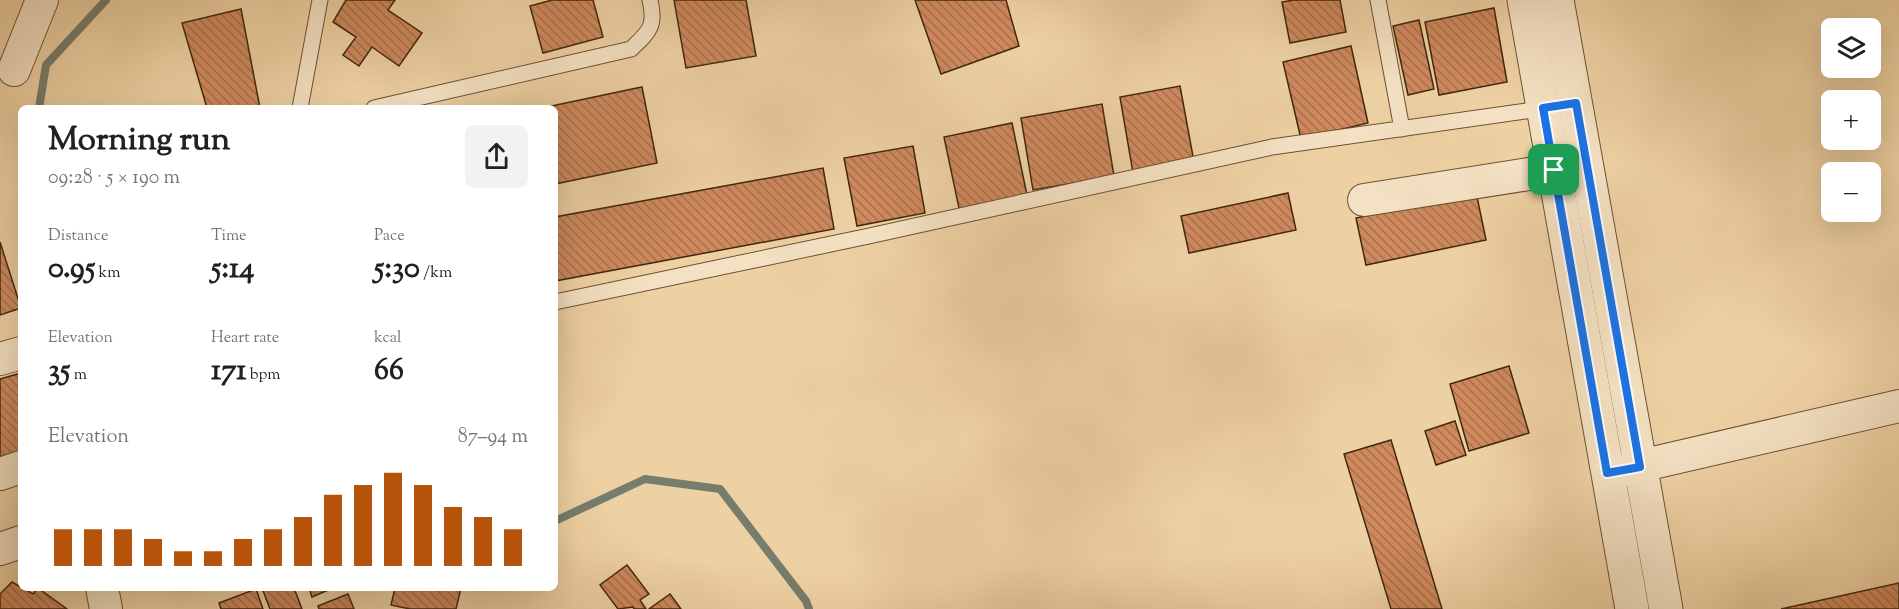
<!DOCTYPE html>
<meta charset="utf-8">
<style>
:root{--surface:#fff;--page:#f2f2f2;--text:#202124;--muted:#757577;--accent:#b45309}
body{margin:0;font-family:"Sorts Mill Goudy",serif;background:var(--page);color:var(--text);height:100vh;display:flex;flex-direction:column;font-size:22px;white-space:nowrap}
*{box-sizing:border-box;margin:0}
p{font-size:20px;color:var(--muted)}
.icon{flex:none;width:33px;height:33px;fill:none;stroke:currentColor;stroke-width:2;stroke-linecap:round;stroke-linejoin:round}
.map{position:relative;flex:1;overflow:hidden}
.sheet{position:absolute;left:18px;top:105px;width:540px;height:486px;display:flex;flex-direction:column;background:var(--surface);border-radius:9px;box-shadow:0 6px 24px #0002}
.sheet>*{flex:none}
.buttons{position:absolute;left:1821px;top:18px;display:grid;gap:12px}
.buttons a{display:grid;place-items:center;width:60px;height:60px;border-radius:9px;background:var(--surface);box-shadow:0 6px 24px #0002;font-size:30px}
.pin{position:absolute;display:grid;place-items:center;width:51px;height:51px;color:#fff;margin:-26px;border-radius:12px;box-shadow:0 3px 9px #0006}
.round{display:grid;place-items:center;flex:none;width:63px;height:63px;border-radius:9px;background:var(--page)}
.summary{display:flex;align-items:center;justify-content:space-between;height:102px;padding:0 30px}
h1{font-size:33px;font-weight:800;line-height:45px}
.stats{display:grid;grid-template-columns:repeat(3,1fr);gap:9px;height:102px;padding:6px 30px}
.stats div{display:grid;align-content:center}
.stats b{font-size:30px;font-weight:800}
.stats small{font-size:16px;font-weight:400}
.stats p{font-size:16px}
.chart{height:168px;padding:12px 30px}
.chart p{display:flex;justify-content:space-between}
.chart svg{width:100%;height:108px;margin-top:6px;stroke:var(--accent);stroke-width:6}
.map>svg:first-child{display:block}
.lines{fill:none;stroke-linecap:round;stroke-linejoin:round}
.stream{stroke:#767d6c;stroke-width:8}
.building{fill:url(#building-back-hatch);stroke:#412710;stroke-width:1.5}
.service-casing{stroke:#6c5235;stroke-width:17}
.minor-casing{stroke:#6c5235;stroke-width:34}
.tertiary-casing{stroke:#6c5235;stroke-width:35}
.service{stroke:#f4e1c3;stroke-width:15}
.minor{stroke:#f4e1c3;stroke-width:32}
.tertiary{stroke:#f4e1c3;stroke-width:33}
.route-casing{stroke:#fff;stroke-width:12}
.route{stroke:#1a73e8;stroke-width:8}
</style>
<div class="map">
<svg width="1899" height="609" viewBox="0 0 1899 609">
<defs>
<pattern id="building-back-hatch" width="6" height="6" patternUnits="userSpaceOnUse" patternTransform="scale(1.5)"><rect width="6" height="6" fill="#ce895d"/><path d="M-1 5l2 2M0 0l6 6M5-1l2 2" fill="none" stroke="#a9704b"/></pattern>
</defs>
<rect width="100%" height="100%" fill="#eed1a3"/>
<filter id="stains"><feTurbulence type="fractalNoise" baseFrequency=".00333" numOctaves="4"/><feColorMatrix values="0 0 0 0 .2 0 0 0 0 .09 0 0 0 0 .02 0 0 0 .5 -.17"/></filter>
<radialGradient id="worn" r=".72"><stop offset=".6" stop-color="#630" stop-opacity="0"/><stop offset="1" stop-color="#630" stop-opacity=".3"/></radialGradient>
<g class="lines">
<g class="stream">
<path d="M 39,108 L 46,65 L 106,0"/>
<path d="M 555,521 L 645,479 L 720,489 L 806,601 L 809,609"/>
</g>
</g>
<g class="building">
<path d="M 346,0 L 395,0 L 388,10 L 422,33 L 399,66 L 372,47 L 359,66 L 343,55 L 356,37 L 333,22 Z"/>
<path d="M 552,0 L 593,0 L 603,37 L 543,53 L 530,6 Z"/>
<path d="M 674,0 L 746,0 L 756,56 L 686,68 Z"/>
<path d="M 915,0 L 1006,0 L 1019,46 L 941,74 Z"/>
<path d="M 1294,0 L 1340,0 L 1346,32 L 1290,43 L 1282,2 Z"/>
<path d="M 1494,8 L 1507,82 L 1439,95 L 1425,22 Z"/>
<path d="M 241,9 L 260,108 L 207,108 L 182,23 Z"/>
<path d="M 1419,20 L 1434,89 L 1408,95 L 1393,26 Z"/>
<path d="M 1351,46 L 1368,123 L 1301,139 L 1283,62 Z"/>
<path d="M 1180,86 L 1194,162 L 1133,173 L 1120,97 Z"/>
<path d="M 642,87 L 657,163 L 555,184 L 555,108 L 542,108 Z"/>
<path d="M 1102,104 L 1114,176 L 1033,190 L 1021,118 Z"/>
<path d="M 1012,123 L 1028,200 L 960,213 L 944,137 Z"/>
<path d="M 913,146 L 925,213 L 857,226 L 844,158 Z"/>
<path d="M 823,168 L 834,229 L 555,281 L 555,217 Z"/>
<path d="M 1476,192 L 1486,240 L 1366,265 L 1356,218 Z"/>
<path d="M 1288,193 L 1296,230 L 1189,253 L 1181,216 Z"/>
<path d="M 0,242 L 21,308 L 0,315 Z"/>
<path d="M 1509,366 L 1529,433 L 1469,451 L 1450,384 Z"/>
<path d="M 21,373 L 21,461 L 0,467 L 0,379 Z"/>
<path d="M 1455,421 L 1466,455 L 1436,465 L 1425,431 Z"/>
<path d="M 1391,440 L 1442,609 L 1391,609 L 1344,454 Z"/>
<path d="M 627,565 L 649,594 L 640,600 L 646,609 L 634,609 L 633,607 L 618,609 L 600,585 Z"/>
<path d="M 12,582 L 33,594 L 38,588 L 67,609 L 0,609 L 0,594 Z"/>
<path d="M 1899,583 L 1899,609 L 1781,609 Z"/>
<path d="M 262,588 L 294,588 L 302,609 L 270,609 Z"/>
<path d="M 309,588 L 333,588 L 312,597 Z"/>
<path d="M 395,588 L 461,588 L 456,609 L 410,609 L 391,605 Z"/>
<path d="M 256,589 L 263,609 L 221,609 L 219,603 Z"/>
<path d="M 348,594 L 354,609 L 319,609 L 318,606 Z"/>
<path d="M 670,594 L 681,609 L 649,609 Z"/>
</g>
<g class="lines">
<g class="service-casing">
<g id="service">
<path d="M 1378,0 L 1402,129"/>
<path d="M 300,108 L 320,0"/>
<path d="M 374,108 L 631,49 C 650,31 656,26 650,0"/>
<path d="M 555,302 L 869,236 L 1272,147 L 1547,108"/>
</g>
</g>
<g class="minor-casing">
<g id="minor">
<path d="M 14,70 L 42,0"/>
<path d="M 1364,200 L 1554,170"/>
<path d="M 0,359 L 21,353"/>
<path d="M 1614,472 L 1899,406"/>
<path d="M 0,474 L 21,467"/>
<path d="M 0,549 L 21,542"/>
<path d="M 102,588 L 106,609"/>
</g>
</g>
<g class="tertiary-casing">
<g id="tertiary">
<path d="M 1524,0 L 1632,609"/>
<path d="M 1557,0 L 1666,609"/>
</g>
</g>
<use href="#service" class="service"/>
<use href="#minor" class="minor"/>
<use href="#tertiary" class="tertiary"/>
</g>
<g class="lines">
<g class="route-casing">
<path id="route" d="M 1576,103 L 1640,467 L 1607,473 L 1543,108 Z"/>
</g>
<use href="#route" class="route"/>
</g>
<rect width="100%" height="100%" filter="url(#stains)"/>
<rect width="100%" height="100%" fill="url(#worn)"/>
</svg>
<div class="buttons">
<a><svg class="icon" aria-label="layers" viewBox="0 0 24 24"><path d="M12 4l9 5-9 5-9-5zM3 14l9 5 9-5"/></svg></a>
<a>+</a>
<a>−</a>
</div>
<div class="pin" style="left:1554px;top:170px;background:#1e9e55"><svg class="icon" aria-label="arrive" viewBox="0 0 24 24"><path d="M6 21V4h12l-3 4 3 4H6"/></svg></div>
<section class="sheet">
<div class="summary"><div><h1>Morning run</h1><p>09:28 · 5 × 190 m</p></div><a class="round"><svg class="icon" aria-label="share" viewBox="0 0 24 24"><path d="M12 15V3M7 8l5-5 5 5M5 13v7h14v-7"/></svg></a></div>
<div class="stats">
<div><p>Distance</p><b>0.95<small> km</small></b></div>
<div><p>Time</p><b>5:14</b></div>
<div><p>Pace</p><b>5:30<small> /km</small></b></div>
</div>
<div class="stats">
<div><p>Elevation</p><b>35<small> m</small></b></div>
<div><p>Heart rate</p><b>171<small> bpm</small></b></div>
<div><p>kcal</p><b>66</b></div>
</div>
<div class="chart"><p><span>Elevation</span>87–94 m</p>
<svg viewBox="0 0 160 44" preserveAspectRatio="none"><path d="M5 44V29M15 44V29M25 44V29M35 44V33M45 44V38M55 44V38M65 44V33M75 44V29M85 44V24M95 44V15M105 44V11M115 44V6M125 44V11M135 44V20M145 44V24M155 44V29"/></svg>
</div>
</section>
</div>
